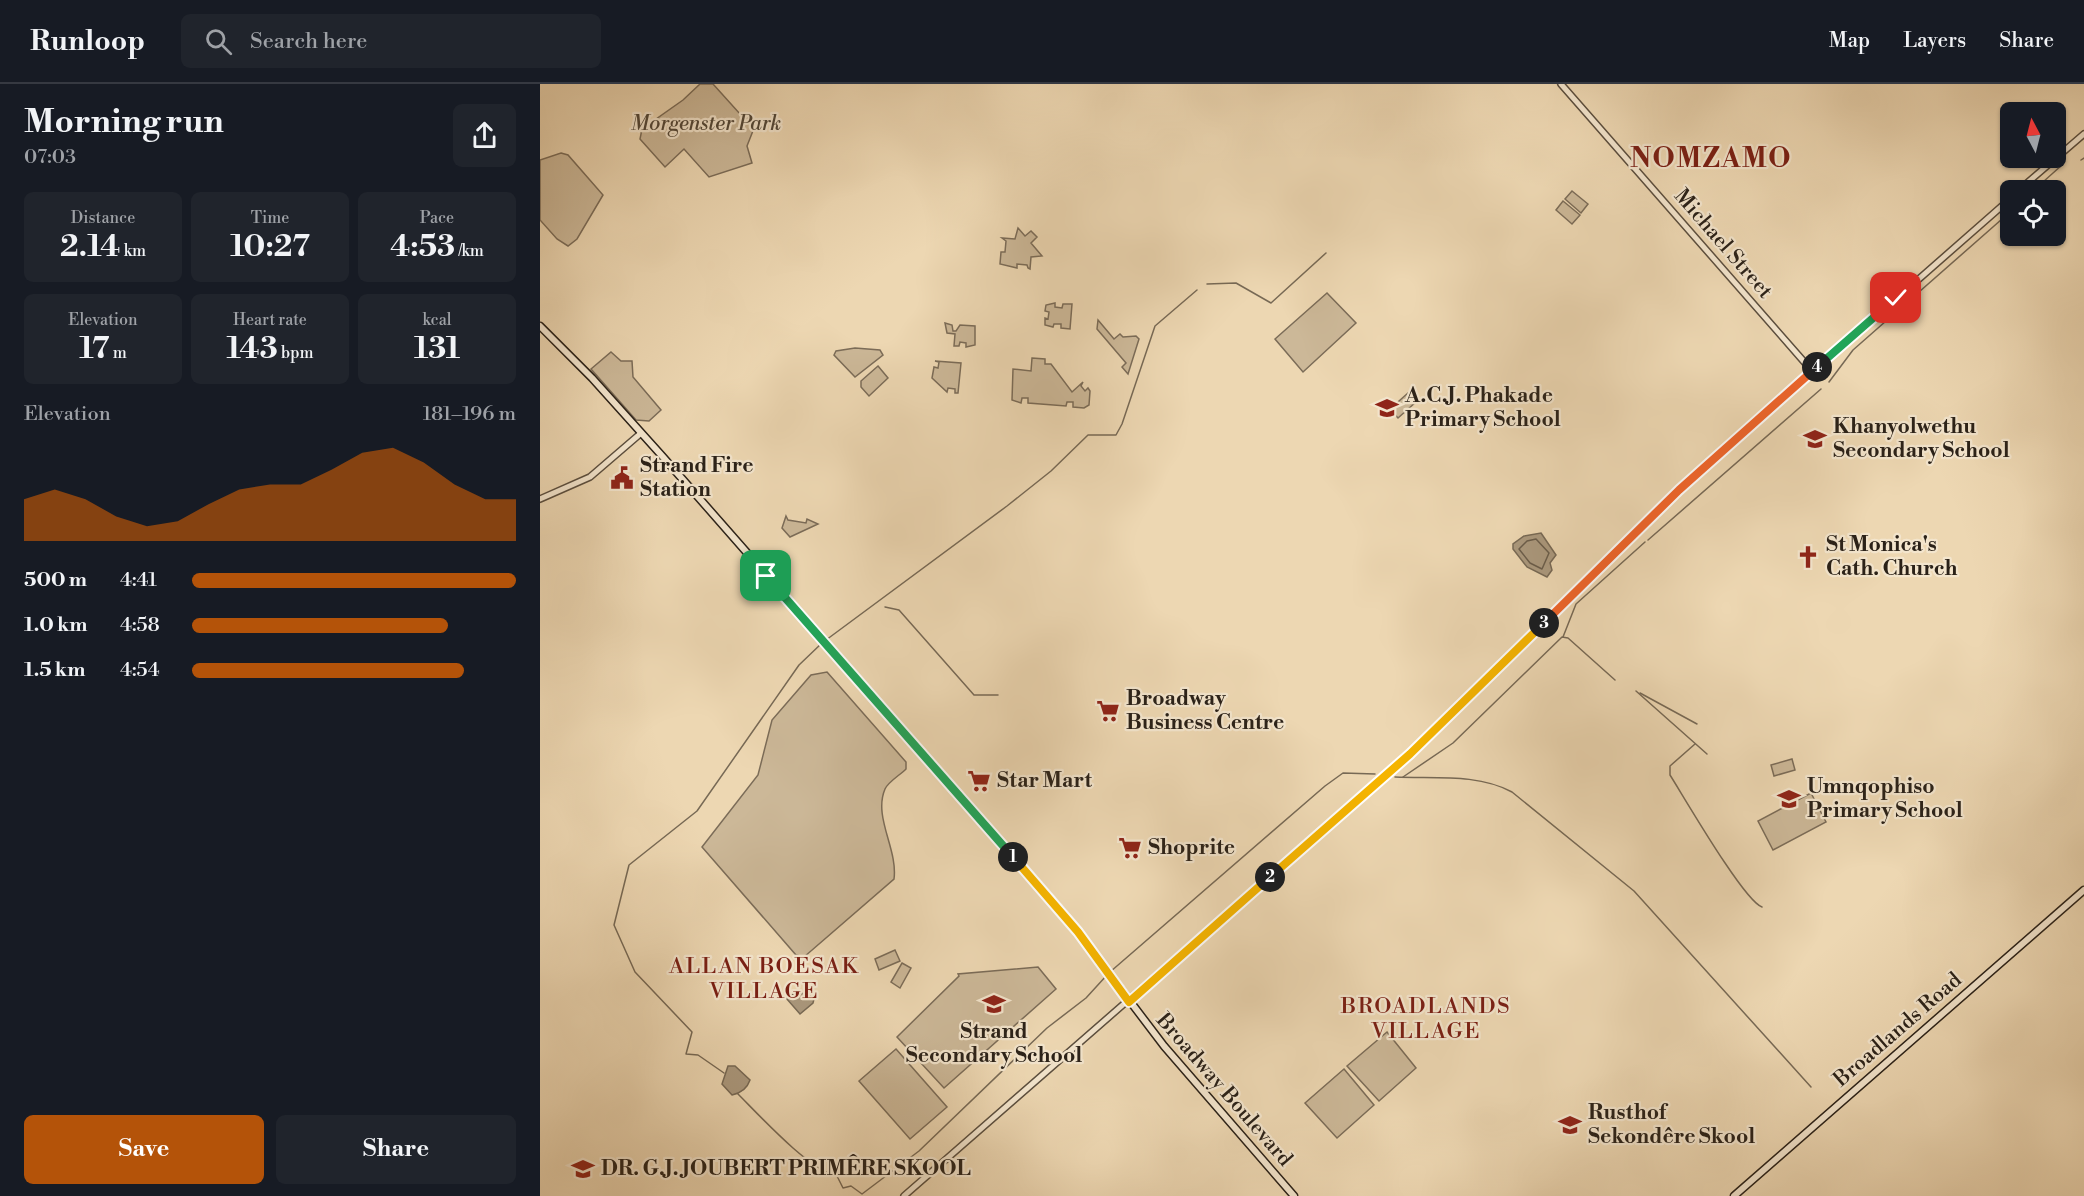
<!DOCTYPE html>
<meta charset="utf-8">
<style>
:root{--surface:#171b24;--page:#20242c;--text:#f1f3f6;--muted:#9ea1a6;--line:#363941;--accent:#b45309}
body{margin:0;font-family:"Libre Bodoni",serif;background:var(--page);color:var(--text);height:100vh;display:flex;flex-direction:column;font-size:22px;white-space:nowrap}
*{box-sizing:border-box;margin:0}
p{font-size:20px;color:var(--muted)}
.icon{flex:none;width:33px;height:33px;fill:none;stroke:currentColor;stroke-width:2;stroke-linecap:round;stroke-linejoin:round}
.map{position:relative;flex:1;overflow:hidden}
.panel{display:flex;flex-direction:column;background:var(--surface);width:540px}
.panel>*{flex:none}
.needle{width:39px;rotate:353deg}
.controls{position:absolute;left:1460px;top:18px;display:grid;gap:12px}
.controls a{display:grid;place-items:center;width:66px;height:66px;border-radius:9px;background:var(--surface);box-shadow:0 2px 4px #0004;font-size:30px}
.pin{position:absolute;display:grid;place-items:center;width:51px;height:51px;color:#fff;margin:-26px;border-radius:12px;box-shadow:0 3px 9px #0006}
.km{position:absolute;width:30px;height:30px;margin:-15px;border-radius:50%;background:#222;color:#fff;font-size:16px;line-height:30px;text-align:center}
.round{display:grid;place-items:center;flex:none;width:63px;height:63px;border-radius:9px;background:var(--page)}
.head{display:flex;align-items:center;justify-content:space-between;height:102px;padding:0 24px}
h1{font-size:33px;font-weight:800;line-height:45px}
.metrics{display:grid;grid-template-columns:repeat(3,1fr);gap:9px;height:102px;padding:6px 24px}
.metrics div{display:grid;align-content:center;border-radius:9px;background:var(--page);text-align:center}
.metrics b{font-size:30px;font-weight:800}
.metrics small{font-size:16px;font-weight:400}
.metrics p{font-size:16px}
.chart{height:168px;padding:12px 24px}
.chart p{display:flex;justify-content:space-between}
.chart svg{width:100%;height:108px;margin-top:6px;fill:var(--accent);opacity:.7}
.primary-button{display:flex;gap:12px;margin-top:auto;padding:12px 24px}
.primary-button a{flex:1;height:69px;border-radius:9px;background:var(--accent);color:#fff;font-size:24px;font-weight:800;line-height:69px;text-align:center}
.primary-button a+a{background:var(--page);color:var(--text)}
ul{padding:0 24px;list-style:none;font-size:20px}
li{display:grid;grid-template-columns:96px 72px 1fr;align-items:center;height:45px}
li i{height:15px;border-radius:8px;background:var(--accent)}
header{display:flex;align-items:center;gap:36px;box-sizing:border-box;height:84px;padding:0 30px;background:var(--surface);border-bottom:2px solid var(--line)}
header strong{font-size:28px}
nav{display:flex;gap:33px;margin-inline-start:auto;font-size:21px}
.search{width:420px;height:54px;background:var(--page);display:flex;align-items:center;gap:15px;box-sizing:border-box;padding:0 21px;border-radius:9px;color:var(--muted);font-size:22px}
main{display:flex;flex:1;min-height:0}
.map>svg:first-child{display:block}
.green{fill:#ccb898;stroke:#7b6c58;stroke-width:1.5}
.water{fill:#ab997e;stroke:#776955;stroke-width:1.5}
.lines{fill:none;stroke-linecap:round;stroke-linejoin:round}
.shore{stroke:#6a5d4b;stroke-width:1.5}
.stream{stroke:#776955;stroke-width:1.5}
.tertiary-casing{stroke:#5b4e3e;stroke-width:8}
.secondary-casing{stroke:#2a2118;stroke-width:9}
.tertiary{stroke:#f3e5cd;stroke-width:5}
.secondary{stroke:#f3e5cd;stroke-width:6}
.split-1-casing{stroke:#fff;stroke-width:12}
.split-2-casing{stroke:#fff;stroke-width:12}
.split-3-casing{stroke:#fff;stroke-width:12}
.split-4-casing{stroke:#fff;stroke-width:12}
.split-5-casing{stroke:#fff;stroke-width:12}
.split-1{stroke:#22a559;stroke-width:8}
.split-2{stroke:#f5b400;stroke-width:8}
.split-3{stroke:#f5b400;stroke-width:8}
.split-4{stroke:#f0652b;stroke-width:8}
.split-5{stroke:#22a559;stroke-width:8}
.labels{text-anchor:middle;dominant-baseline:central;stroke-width:4.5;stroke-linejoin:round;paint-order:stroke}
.park-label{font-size:21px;font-style:italic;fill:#524738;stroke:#f3e5cd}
.street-label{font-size:21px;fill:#2a2118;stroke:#f3e5cd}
.poi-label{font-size:21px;font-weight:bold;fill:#2a2118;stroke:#f3e5cd;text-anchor:start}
.neighbourhood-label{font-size:22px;letter-spacing:1.5px;fill:#7a1f14;stroke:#f3e5cd}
.district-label{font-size:27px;font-weight:bold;letter-spacing:1.5px;fill:#7a1f14;stroke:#f3e5cd}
</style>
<header>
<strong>Runloop</strong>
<div class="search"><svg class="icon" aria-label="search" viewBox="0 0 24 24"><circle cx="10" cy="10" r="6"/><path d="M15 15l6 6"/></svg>Search here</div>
<nav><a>Map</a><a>Layers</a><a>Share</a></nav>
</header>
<main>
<section class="panel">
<div class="head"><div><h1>Morning run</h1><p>07:03</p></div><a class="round"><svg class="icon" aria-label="share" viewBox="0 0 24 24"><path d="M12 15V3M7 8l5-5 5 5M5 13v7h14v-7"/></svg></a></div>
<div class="metrics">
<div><p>Distance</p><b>2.14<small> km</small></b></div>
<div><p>Time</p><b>10:27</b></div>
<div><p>Pace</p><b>4:53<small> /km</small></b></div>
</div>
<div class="metrics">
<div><p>Elevation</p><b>17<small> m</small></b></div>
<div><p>Heart rate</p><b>143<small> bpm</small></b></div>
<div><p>kcal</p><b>131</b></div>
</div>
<div class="chart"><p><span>Elevation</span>181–196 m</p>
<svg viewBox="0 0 160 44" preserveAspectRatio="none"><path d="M0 44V27L10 23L20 27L30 34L40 38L50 36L60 29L70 23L80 21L90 21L100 15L110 8L120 6L130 12L140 21L150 27L160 27V44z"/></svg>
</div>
<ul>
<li><b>500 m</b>4:41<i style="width:100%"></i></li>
<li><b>1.0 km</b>4:58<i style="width:79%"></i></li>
<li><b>1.5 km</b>4:54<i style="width:84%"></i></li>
</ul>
<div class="primary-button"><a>Save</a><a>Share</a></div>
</section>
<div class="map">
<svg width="1544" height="1112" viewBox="0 0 1544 1112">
<rect width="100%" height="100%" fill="#edd7b2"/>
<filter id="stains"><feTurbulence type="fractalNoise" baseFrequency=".00333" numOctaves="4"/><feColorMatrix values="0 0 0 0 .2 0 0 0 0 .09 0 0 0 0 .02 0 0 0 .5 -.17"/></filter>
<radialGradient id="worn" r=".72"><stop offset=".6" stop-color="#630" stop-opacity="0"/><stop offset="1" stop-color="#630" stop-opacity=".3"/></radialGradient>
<g class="green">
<path d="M 160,0 L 173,0 L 200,30 L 216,39 L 207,62 L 212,79 L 169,93 L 144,65 L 125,83 L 100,55 L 102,45 L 143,16 Z"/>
<path d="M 21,69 L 28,71 L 63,111 L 37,155 L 28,162 L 17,155 L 0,136 L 0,76 Z"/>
<path d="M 1032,107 L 1048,120 L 1041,129 L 1025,115 Z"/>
<path d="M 1023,117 L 1040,131 L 1032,140 L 1016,126 Z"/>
<path d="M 478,144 L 485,152 L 491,147 L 497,153 L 491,159 L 502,172 L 491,173 L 490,185 L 488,184 L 487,181 L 477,180 L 477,184 L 460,180 L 461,168 L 465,168 L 466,157 L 462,154 L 475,155 Z"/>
<path d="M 787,209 L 816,239 L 763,288 L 735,255 Z"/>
<path d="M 515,219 L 515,223 L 522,224 L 523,220 L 532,220 L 530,245 L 521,244 L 521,240 L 514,240 L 513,243 L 505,241 L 505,234 L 508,235 L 509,228 L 505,227 L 506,221 Z"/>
<path d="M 558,236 L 574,255 L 580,250 L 583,253 L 596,252 L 599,255 L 588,290 L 582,283 L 586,279 L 557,245 Z"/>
<path d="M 405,239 L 412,241 L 413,247 L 416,247 L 420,241 L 435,242 L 435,261 L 426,263 L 426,259 L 420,258 L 419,262 L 414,262 L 415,250 L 407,249 Z"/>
<path d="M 315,264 L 340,266 L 343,271 L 315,293 L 294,271 L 296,267 Z"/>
<path d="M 71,268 L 81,277 L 92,277 L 93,293 L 121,326 L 109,337 L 96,336 L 51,285 Z"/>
<path d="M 492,274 L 505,275 L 505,280 L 511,280 L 532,308 L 543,298 L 541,302 L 545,307 L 548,304 L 550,307 L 549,321 L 544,324 L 533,323 L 533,318 L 527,318 L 526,322 L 488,319 L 488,314 L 482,314 L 481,319 L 472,316 L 473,285 L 491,287 Z"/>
<path d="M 395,277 L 421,279 L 418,309 L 415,309 L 415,305 L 408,304 L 407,308 L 392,294 L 394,283 L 398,284 L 399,278 Z"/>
<path d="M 338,282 L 348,294 L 329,312 L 321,303 L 321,297 Z"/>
<path d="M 868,309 L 876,318 L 858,334 L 850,325 Z"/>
<path d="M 246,432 L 248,436 L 266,439 L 267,435 L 278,440 L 250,453 L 242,444 Z"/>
<path d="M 287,588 L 366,678 L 366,685 C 360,691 348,698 345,705 C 333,733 358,765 354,795 L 264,873 L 256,871 L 162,763 L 218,691 L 232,636 L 271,591 Z"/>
<path d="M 1252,675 L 1255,686 L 1234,692 L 1231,681 Z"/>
<path d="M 1271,709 L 1286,738 L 1233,766 L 1218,737 Z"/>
<path d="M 355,866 L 360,877 L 339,886 L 335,875 Z"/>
<path d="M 362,879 L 371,884 L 360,904 L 351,898 Z"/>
<path d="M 498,883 L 516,905 L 404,1004 L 357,953 L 419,892 L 418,890 Z"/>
<path d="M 847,948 L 876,984 L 839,1017 L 807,982 Z"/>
<path d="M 356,965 L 407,1023 L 370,1055 L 319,997 Z"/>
<path d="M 804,985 L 834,1021 L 797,1054 L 765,1019 Z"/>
</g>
<g class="water">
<path d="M 1001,449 L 1016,471 L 1010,479 L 1012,486 L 1007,493 L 987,483 L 973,465 L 973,460 L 984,452 Z"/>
<path d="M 256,908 L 271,911 L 274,915 L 273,919 L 260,930 L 246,914 Z"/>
<path d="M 188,982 L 195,982 L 210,996 C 207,1005 201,1009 192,1011 L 182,1000 Z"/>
</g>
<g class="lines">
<path class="shore" d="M 996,455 L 1009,469 L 1002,485 L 990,479 L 979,465 L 987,457 Z"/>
<g class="stream">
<path d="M 1541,76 L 1544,74"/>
<path d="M 1494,106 L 1522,81"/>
<path d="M 667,200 L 696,199 L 731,219 L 786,169"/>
<path d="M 1289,298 L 1313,266 L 1470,128"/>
<path d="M 1108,456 L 1281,305"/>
<path d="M 345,523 L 359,526 L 434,611 L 458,611"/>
<path d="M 1023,553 L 1036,520 L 1105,458"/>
<path d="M 286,556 L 467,422 L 511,387 L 548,351 L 576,351 L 582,340 L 615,242 L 657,206"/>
<path d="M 1096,607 L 1167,670"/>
<path d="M 1100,609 L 1157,640"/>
<path d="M 1155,660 L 1130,682 L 1130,691 C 1144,713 1204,817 1222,823"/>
<path d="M 855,693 C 893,695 937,689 972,708 L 1094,807 L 1271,1003"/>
<path d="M 863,693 L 913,659 L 1022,553 L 1028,554 L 1075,596"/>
<path d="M 570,888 L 785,702 L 803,689 L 835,690"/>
<path d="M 184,989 L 158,971 L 146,970 L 152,948 L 95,888 L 74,841 L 89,781 L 157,727 L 259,581 L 282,559"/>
<path d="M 198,1010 C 219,1031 270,1087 297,1092 L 303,1104 L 311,1102 L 322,1110 L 379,1067 L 507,944 L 546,914 L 567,891"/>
</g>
<g class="tertiary-casing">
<g id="tertiary">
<path d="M 1021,0 L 1273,288"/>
<path d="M 1479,106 L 1544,50"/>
<path d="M 0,415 L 50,393 L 100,350"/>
<path d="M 364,1112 L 870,670 L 1151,395 L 1470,115"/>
</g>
</g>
<g class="secondary-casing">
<g id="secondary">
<path d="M 0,242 L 52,294 L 123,373 L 523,829 L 624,962 L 754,1112"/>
<path d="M 1194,1112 L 1544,806"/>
</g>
</g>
<use href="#tertiary" class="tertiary"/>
<use href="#secondary" class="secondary"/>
</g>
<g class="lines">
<g class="split-1-casing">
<path id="split-1" d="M 226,492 L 473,773"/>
</g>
<g class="split-2-casing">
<path id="split-2" d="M 473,773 L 538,848 L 589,918 L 730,793"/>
</g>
<g class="split-3-casing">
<path id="split-3" d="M 730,793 L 870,670 L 1004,539"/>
</g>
<g class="split-4-casing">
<path id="split-4" d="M 1004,539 L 1139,406 L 1277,283"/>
</g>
<g class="split-5-casing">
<path id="split-5" d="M 1277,283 L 1356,214"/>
</g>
<use href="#split-1" class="split-1"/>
<use href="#split-2" class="split-2"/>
<use href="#split-3" class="split-3"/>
<use href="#split-4" class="split-4"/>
<use href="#split-5" class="split-5"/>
</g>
<defs>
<g id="school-bare" transform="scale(1.8)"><path d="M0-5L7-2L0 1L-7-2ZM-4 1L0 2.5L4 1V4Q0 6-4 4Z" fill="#8f2418" stroke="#f3e5cd" stroke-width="2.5" paint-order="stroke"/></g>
<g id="civic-bare" transform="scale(1.8)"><path d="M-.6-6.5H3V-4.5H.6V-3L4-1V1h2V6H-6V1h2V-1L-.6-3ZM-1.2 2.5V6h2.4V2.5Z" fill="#8f2418" stroke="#f3e5cd" stroke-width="2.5" paint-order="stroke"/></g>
<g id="church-bare" transform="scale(1.8)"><path d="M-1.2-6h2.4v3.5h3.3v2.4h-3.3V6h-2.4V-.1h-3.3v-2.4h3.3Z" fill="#8f2418" stroke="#f3e5cd" stroke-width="2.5" paint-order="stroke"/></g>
<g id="supermarket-bare" transform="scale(1.8)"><path d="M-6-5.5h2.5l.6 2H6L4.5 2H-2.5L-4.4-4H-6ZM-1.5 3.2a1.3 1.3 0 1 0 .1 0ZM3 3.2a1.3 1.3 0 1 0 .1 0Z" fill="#8f2418" stroke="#f3e5cd" stroke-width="2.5" paint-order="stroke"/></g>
</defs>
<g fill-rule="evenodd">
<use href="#school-bare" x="847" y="324"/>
<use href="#school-bare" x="1275" y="355"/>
<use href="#civic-bare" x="82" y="394"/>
<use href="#church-bare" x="1268" y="473"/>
<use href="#supermarket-bare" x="568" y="627"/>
<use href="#supermarket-bare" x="439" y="697"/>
<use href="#school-bare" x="1249" y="715"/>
<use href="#supermarket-bare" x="590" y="764"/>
<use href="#school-bare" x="454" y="920"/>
<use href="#school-bare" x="1030" y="1041"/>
<use href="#school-bare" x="43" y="1085"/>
</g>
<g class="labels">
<g class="park-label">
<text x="166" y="40">Morgenster Park</text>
</g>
<g class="street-label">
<text transform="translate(1183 160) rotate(49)">Michael Street</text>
<text transform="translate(1358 946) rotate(-41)">Broadlands Road</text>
<text transform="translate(684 1006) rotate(49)">Broadway Boulevard</text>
</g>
<g class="poi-label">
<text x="865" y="312">A.C.J. Phakade<tspan x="865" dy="24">Primary School</tspan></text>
<text x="1293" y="343">Khanyolwethu<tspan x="1293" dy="24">Secondary School</tspan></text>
<text x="100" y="382">Strand Fire<tspan x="100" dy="24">Station</tspan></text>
<text x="1286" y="461">St Monica's<tspan x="1286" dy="24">Cath. Church</tspan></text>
<text x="586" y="615">Broadway<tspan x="586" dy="24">Business Centre</tspan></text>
<text x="457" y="697">Star Mart</text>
<text x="1267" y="703">Umnqophiso<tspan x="1267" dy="24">Primary School</tspan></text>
<text x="608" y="764">Shoprite</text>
<text x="454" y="948" text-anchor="middle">Strand<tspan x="454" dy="24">Secondary School</tspan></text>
<text x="1048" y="1029">Rusthof<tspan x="1048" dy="24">Sekondêre Skool</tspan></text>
<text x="61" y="1085">DR. G.J. JOUBERT PRIMÊRE SKOOL</text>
</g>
<g class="neighbourhood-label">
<text x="224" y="882">ALLAN BOESAK<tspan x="224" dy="25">VILLAGE</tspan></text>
<text x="886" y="922">BROADLANDS<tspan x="886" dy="25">VILLAGE</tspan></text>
</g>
<g class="district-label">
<text x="1171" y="75">NOMZAMO</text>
</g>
</g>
<rect width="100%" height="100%" filter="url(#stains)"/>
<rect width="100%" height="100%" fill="url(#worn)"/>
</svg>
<div class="controls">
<a><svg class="needle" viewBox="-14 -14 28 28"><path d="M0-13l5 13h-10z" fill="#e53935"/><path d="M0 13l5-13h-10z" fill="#9ea1a6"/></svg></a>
<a><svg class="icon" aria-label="locate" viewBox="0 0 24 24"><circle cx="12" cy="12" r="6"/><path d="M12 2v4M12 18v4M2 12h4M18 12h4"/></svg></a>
</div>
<div class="pin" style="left:226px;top:492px;background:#1e9e55"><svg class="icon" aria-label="arrive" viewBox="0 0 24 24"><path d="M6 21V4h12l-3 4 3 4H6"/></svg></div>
<div class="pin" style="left:1356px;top:214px;background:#d93025"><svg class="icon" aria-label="check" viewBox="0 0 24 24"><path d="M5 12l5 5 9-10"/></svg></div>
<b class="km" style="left:473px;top:773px">1</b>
<b class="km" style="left:730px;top:793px">2</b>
<b class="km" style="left:1004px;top:539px">3</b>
<b class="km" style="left:1277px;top:283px">4</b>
</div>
</main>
